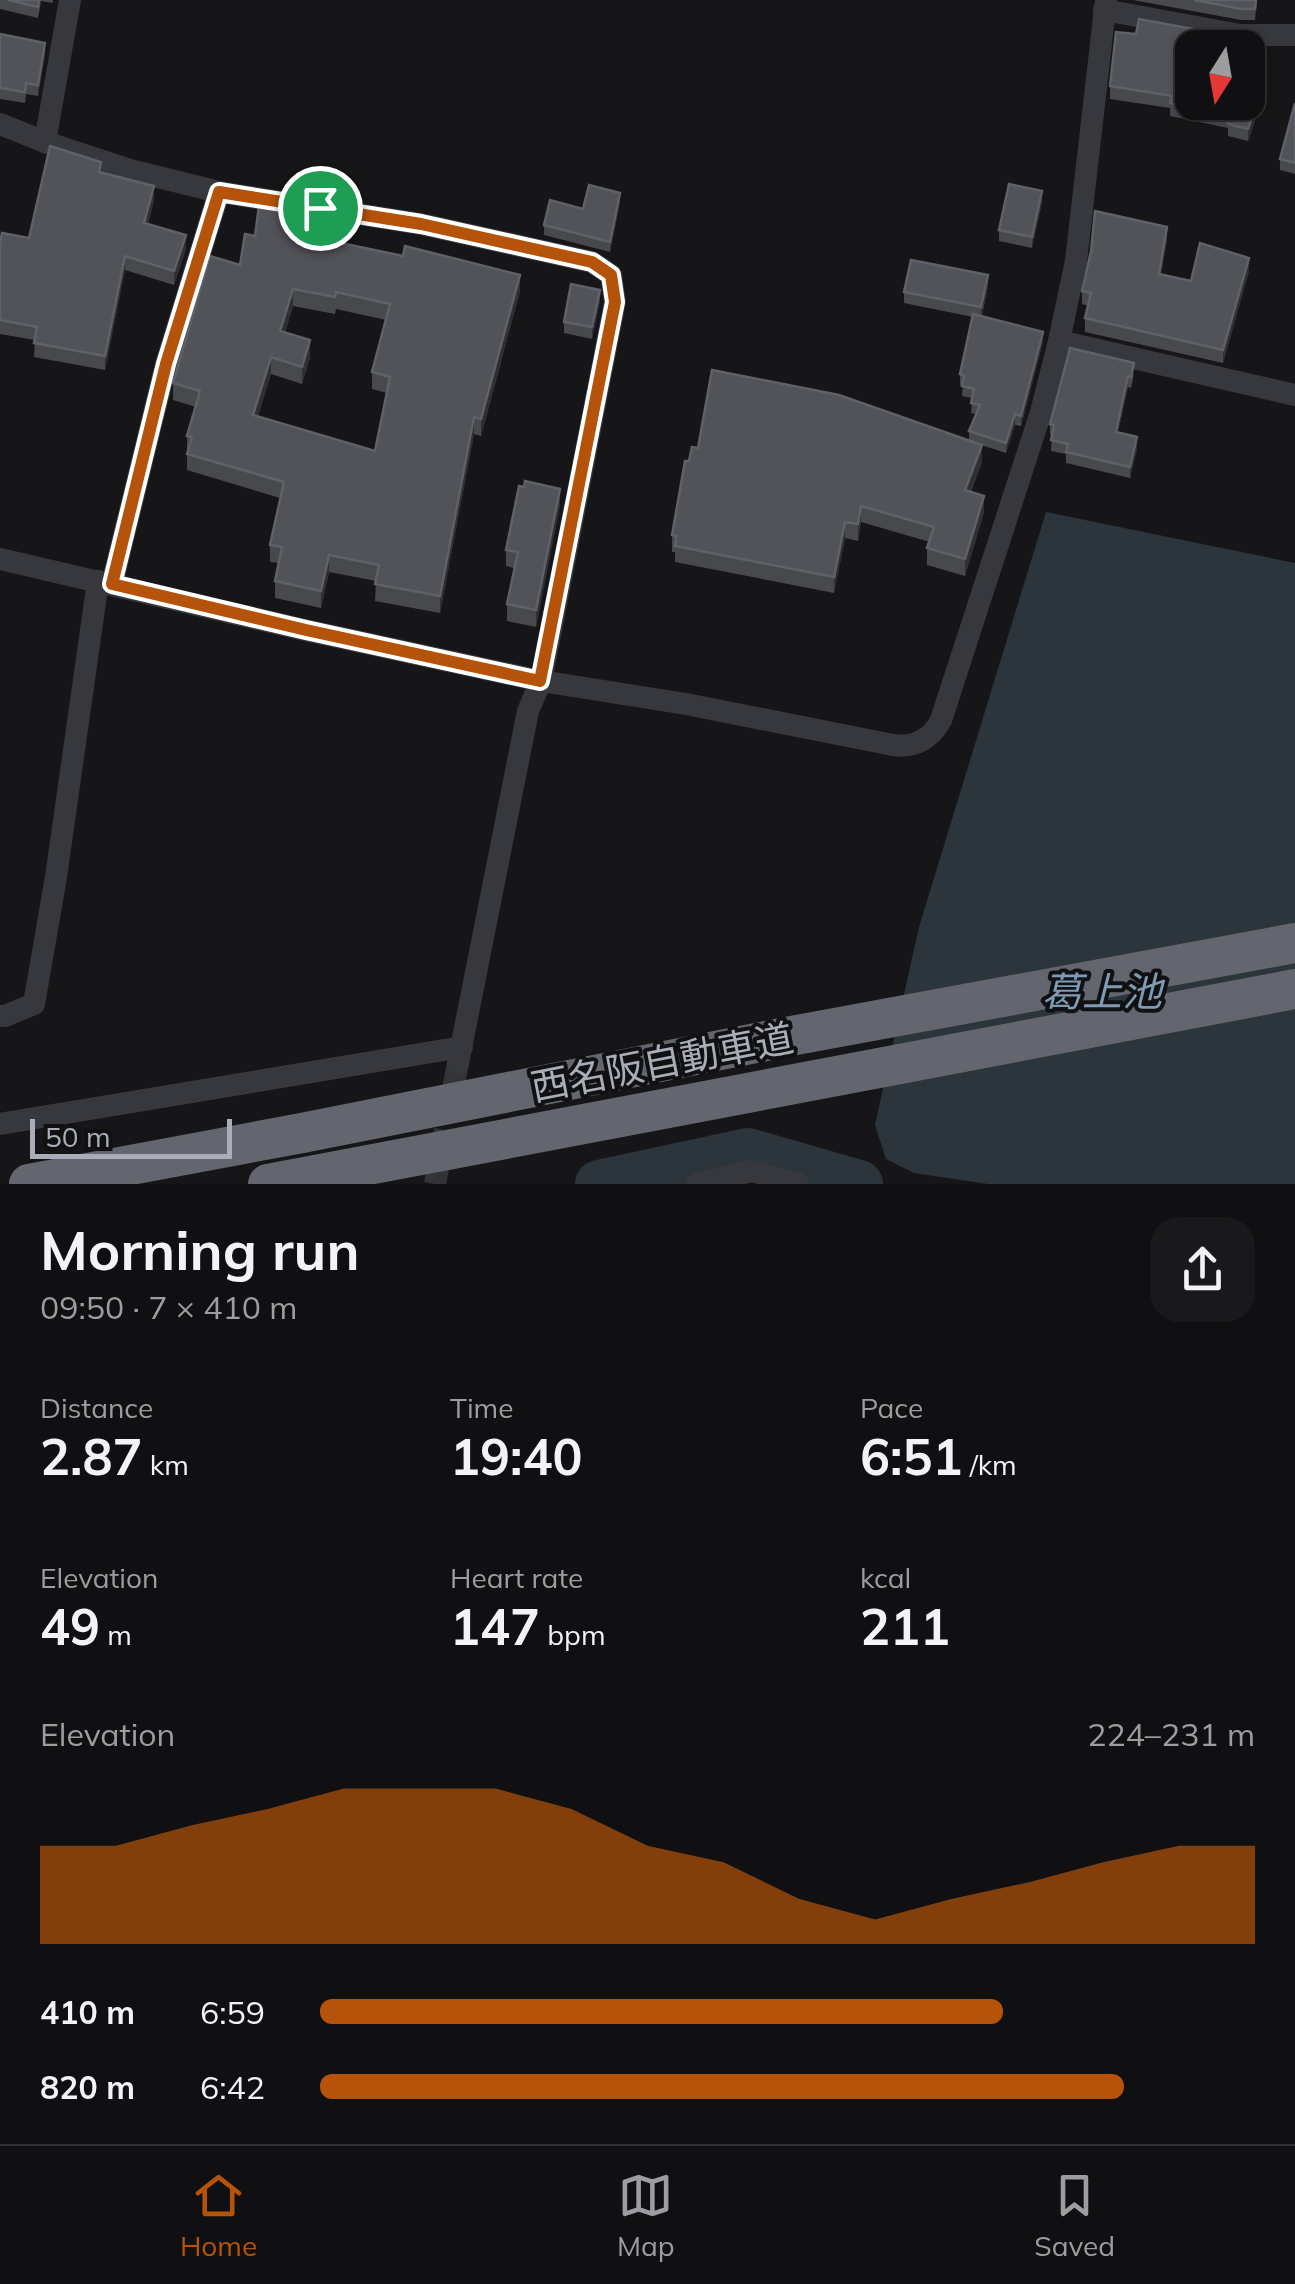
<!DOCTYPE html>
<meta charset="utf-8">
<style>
:root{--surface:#101012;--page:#19191b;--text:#f1f3f6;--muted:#9c9d9f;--line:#303032;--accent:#b45309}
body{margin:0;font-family:Mulish,"Noto Sans JP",sans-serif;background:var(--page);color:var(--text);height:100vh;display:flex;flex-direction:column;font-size:38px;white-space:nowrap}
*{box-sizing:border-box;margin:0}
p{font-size:32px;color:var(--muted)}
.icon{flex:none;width:55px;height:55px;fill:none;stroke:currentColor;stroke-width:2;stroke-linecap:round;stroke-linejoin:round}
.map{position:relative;height:1184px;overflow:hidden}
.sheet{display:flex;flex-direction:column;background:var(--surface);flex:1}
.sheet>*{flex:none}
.needle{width:65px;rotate:191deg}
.buttons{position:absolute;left:1175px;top:30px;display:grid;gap:20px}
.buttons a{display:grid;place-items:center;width:90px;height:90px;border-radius:20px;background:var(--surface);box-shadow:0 2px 8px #0004,0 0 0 2px var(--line);font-size:50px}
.scale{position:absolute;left:30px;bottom:25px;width:202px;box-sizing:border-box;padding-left:10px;border:5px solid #a8adb8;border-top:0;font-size:28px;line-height:35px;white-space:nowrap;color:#a8adb8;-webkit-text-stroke:8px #111113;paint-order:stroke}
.pin{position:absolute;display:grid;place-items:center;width:85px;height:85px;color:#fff;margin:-42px;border:5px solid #fff;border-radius:50%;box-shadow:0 2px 10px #0007}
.round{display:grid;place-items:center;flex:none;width:105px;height:105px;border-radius:30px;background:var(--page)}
.summary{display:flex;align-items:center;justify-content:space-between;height:170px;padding:0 40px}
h1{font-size:55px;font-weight:700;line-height:75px}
.stats{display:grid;grid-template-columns:repeat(3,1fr);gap:15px;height:170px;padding:10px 40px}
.stats div{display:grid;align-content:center}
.stats b{font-size:50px;font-weight:700}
.stats small{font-size:28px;font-weight:400}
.stats p{font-size:28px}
.chart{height:280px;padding:20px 40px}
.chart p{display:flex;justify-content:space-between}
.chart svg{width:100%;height:180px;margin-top:10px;fill:var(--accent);opacity:.7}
ul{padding:0 40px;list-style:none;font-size:32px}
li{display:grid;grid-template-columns:160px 120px 1fr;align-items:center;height:75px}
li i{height:25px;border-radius:12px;background:var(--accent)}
.menu{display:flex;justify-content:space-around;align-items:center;height:140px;border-top:2px solid var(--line);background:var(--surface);font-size:28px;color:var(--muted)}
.menu a{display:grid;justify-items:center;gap:5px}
.menu .on{color:var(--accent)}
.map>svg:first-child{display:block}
.water{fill:#2c353c}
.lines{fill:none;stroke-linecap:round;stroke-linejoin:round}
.river{stroke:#2c353c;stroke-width:48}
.street-tunnel{stroke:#333438;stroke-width:22;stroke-dasharray:22 11;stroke-linecap:butt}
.street{stroke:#37383d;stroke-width:22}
.highway{stroke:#63666e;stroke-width:40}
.wall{fill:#47494d;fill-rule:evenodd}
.shaded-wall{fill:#2f3033}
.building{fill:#525359;stroke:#5f6168;stroke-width:2.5;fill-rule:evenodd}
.route-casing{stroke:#fff;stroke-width:20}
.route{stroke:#b45309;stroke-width:12}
.labels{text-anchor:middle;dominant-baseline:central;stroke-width:8;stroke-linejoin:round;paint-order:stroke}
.street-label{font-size:38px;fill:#a8adb8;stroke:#111113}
.water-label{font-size:40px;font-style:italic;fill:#7f9bb3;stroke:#111113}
</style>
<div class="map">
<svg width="1295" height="1184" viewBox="0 0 1295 1184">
<rect width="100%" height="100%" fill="#161618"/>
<path class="water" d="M 1046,512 L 1295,563 L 1295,1184 L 988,1184 L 914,1173 L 886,1159 L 875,1125 L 919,927 Z"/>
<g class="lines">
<path class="river" d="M 599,1184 L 748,1152 L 859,1184"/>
<path class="street-tunnel" d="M 435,1184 L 458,1063"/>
<g class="street">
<path d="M 1104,10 L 1240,35 L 1295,35"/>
<path d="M 0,124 L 45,142 L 130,170 L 219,192 L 421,224 L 592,262 L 611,275 L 615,302 L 541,681 L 528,711 L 458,1063"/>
<path d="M 45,142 L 70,0"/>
<path d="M 1059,341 L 1295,395"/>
<path d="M 0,559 L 305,630 L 541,681 L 686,704 L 893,745 C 915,748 931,739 941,720 L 1041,412 L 1059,341 L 1076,261 L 1106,0"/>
<path d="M 112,584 L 166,364 L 219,192"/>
<path d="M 0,1016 L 5,1016 L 34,1004 L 56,877 L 98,581"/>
<path d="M 0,1124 L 462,1047"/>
<path d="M 697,1184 L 752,1171 L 798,1184"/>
</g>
<g class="highway">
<path d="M 29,1184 L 302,1133 L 791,1036 L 1295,943"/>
<path d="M 268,1184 L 1295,989"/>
</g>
</g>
<g class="wall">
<path d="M 0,0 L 53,0 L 53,3 L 41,1 L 38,18 L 0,9 Z"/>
<path d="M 1133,0 L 1257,0 L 1255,20 L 1241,20 Z"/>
<path d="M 0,34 L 45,54 L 38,96 L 26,94 L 25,103 L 0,99 Z"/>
<path d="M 1136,34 L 1204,44 L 1192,102 L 1265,91 L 1248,141 L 1228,136 L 1228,128 L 1170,116 L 1170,108 L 1110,99 L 1110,86 Z"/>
<path d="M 1295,103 L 1295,174 L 1280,170 L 1280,159 Z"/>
<path d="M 101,172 L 154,200 L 148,224 L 186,249 L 174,285 L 125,270 L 105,370 L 34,357 L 35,340 L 0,334 L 0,243 L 29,238 Z"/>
<path d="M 1042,202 L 1032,248 L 999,241 L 999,230 Z"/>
<path d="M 620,203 L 610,252 L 544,235 L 544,225 L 583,209 Z"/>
<path d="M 292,227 L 291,233 L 520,291 L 481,436 L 474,434 L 440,613 L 375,601 L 376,581 L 329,572 L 321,608 L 275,598 L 275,581 L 279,563 L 270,562 L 270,545 L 280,498 L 187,470 L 187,436 L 196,407 L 173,400 L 173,383 L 240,265 L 255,236 ZM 293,306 L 335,314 L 336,309 L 386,320 L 372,372 L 372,389 L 387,393 L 375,451 L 258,416 L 271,374 L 302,384 L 310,357 L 285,332 Z"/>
<path d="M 1167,240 L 1161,274 L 1191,281 L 1249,271 L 1223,363 L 1085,332 L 1085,318 L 1088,306 L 1082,304 L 1082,291 Z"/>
<path d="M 988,286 L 982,316 L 1043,342 L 1021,426 L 1015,425 L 1006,453 L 978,444 L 982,462 L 971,492 L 984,512 L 965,576 L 927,565 L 927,548 L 930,542 L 861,522 L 858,541 L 845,538 L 834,593 L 675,562 L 675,552 L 672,552 L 672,535 L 689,461 L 698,448 L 969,441 L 969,431 L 976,414 L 971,413 L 972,398 L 962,396 L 963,386 L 960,385 L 960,374 L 973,317 L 904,303 L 904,292 Z"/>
<path d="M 600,301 L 592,339 L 564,333 L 564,322 Z"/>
<path d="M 1134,374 L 1131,388 L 1128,387 L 1118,432 L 1137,448 L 1130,478 L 1066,463 L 1066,454 L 1051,451 L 1052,435 L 1050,434 L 1050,424 Z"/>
<path d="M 560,505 L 536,627 L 507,621 L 507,604 L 514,568 L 506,566 L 506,550 Z"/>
</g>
<g class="shaded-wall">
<path d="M 45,43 L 45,54 L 38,96 L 38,85 Z"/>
<path d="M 1265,79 L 1265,91 L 1248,141 L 1248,129 Z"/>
<path d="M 154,186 L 154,200 L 144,237 L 144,223 Z"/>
<path d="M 1042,191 L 1042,202 L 1032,248 L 1032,237 Z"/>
<path d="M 620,193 L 620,203 L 610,252 L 610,242 Z"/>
<path d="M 1167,227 L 1167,240 L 1159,287 L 1159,274 Z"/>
<path d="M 186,235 L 186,249 L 174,285 L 174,271 Z"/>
<path d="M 125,256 L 125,270 L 105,370 L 105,356 Z"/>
<path d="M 1249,258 L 1249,271 L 1223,363 L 1223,350 Z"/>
<path d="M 520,275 L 520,291 L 481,436 L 481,419 Z"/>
<path d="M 988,275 L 988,286 L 981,318 L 981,307 Z"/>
<path d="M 293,289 L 293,306 L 280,348 L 280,331 Z"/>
<path d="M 600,290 L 600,301 L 592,339 L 592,327 Z"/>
<path d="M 1043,332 L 1043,342 L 1021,426 L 1021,416 Z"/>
<path d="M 310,340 L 310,357 L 302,384 L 302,367 Z"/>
<path d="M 271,357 L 271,374 L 253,432 L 253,415 Z"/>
<path d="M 1128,376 L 1128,387 L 1116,442 L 1116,432 Z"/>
<path d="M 1015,414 L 1015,425 L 1006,453 L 1006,443 Z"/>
<path d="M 474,417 L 474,434 L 440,613 L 440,596 Z"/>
<path d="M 1137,437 L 1137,448 L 1130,478 L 1130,467 Z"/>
<path d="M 982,445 L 982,462 L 965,507 L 965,490 Z"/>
<path d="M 560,489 L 560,505 L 536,627 L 536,610 Z"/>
<path d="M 984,496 L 984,512 L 965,576 L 965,559 Z"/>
<path d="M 861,506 L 861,522 L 858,541 L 858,524 Z"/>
<path d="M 845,522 L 845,538 L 834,593 L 834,577 Z"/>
<path d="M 329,555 L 329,572 L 321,608 L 321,591 Z"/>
</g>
<g class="building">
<path d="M 8,0 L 39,0 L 38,7 Z"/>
<path d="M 1194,0 L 1256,0 L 1255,9 L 1241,9 Z"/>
<path d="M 1139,19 L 1204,31 L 1201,48 L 1192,48 L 1192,102 L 1248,102 L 1248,75 L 1265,79 L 1248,129 L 1228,124 L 1230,116 L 1170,103 L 1172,96 L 1110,86 L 1116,32 L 1136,34 Z"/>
<path d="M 0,34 L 45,43 L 38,85 L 26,83 L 25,92 L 0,88 Z"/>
<path d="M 1295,103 L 1295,163 L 1280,159 Z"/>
<path d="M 50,146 L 101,162 L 99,172 L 154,186 L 144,223 L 186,235 L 174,271 L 125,256 L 105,356 L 34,343 L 37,327 L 0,320 L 0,243 L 2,233 L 29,238 Z"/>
<path d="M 1009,184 L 1042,191 L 1032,237 L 999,230 Z"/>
<path d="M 589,185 L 620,193 L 610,242 L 544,225 L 550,200 L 583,209 Z"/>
<path d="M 259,206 L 292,210 L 288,232 L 403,256 L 405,246 L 520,275 L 481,419 L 474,417 L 440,596 L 375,584 L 379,565 L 329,555 L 321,591 L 275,581 L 282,547 L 270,545 L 284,482 L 187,454 L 192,437 L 187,436 L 200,391 L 173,383 L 210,256 L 240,265 L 245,234 L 255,236 ZM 293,289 L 335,297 L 336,292 L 390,304 L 372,372 L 390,377 L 375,451 L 253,415 L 271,357 L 302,367 L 310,340 L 280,331 Z"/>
<path d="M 1095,211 L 1167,227 L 1159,274 L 1191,281 L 1200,243 L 1249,258 L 1223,350 L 1085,318 L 1091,293 L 1082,291 L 1091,251 Z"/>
<path d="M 911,260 L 988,275 L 981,307 L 904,292 Z"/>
<path d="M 571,284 L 600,290 L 592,327 L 564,322 Z"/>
<path d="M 973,314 L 1043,332 L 1021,416 L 1015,414 L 1006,443 L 969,431 L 980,405 L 971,403 L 974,389 L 962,386 L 964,376 L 960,374 Z"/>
<path d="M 1070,348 L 1134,363 L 1131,377 L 1128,376 L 1116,432 L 1137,437 L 1130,467 L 1066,452 L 1068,444 L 1051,440 L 1054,425 L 1050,424 Z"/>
<path d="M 712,370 L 839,395 L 982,445 L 965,490 L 984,496 L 965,559 L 927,548 L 934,527 L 861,506 L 858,524 L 845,522 L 834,577 L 675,546 L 676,536 L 672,535 L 685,461 L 689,461 L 692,447 L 698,448 Z"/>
<path d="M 525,481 L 560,489 L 536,610 L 507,604 L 518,552 L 506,550 L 519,486 L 524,487 Z"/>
</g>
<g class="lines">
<g class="route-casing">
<path id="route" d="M 219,192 L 421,224 L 592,262 L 611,275 L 615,302 L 540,681 L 306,630 L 112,584 L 166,364 Z"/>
</g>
<use href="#route" class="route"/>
</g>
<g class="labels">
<g class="street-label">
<text transform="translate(662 1062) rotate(-11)">西名阪自動車道</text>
</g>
<g class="water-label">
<text x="1102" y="991">葛上池</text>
</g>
</g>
</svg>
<div class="buttons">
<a><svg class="needle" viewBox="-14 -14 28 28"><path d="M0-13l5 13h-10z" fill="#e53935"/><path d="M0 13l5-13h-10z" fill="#9c9d9f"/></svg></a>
</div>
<div class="scale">50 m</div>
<div class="pin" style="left:320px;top:208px;background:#1e9e55"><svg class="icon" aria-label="arrive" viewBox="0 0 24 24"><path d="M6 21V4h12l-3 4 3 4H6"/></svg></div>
</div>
<section class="sheet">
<div class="summary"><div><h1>Morning run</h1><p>09:50 · 7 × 410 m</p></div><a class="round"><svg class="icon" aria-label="share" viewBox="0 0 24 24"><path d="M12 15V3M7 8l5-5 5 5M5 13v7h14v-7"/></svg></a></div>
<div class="stats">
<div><p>Distance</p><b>2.87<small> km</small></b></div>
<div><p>Time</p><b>19:40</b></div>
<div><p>Pace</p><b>6:51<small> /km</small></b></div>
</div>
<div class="stats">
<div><p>Elevation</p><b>49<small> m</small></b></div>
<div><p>Heart rate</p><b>147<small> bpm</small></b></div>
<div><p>kcal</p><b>211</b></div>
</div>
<div class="chart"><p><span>Elevation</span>224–231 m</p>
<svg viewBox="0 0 160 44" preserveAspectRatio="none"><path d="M0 44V20L10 20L20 15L30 11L40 6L50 6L60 6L70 11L80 20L90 24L100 33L110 38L120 33L130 29L140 24L150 20L160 20V44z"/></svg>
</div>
<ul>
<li><b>410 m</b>6:59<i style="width:73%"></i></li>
<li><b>820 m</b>6:42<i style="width:86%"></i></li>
</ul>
</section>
<nav class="menu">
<a class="on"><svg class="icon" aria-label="home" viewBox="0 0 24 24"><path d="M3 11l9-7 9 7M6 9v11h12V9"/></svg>Home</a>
<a><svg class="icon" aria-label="map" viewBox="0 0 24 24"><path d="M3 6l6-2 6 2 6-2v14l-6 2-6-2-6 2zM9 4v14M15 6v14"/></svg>Map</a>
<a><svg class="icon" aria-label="saved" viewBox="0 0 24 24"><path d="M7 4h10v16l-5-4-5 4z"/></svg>Saved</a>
</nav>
